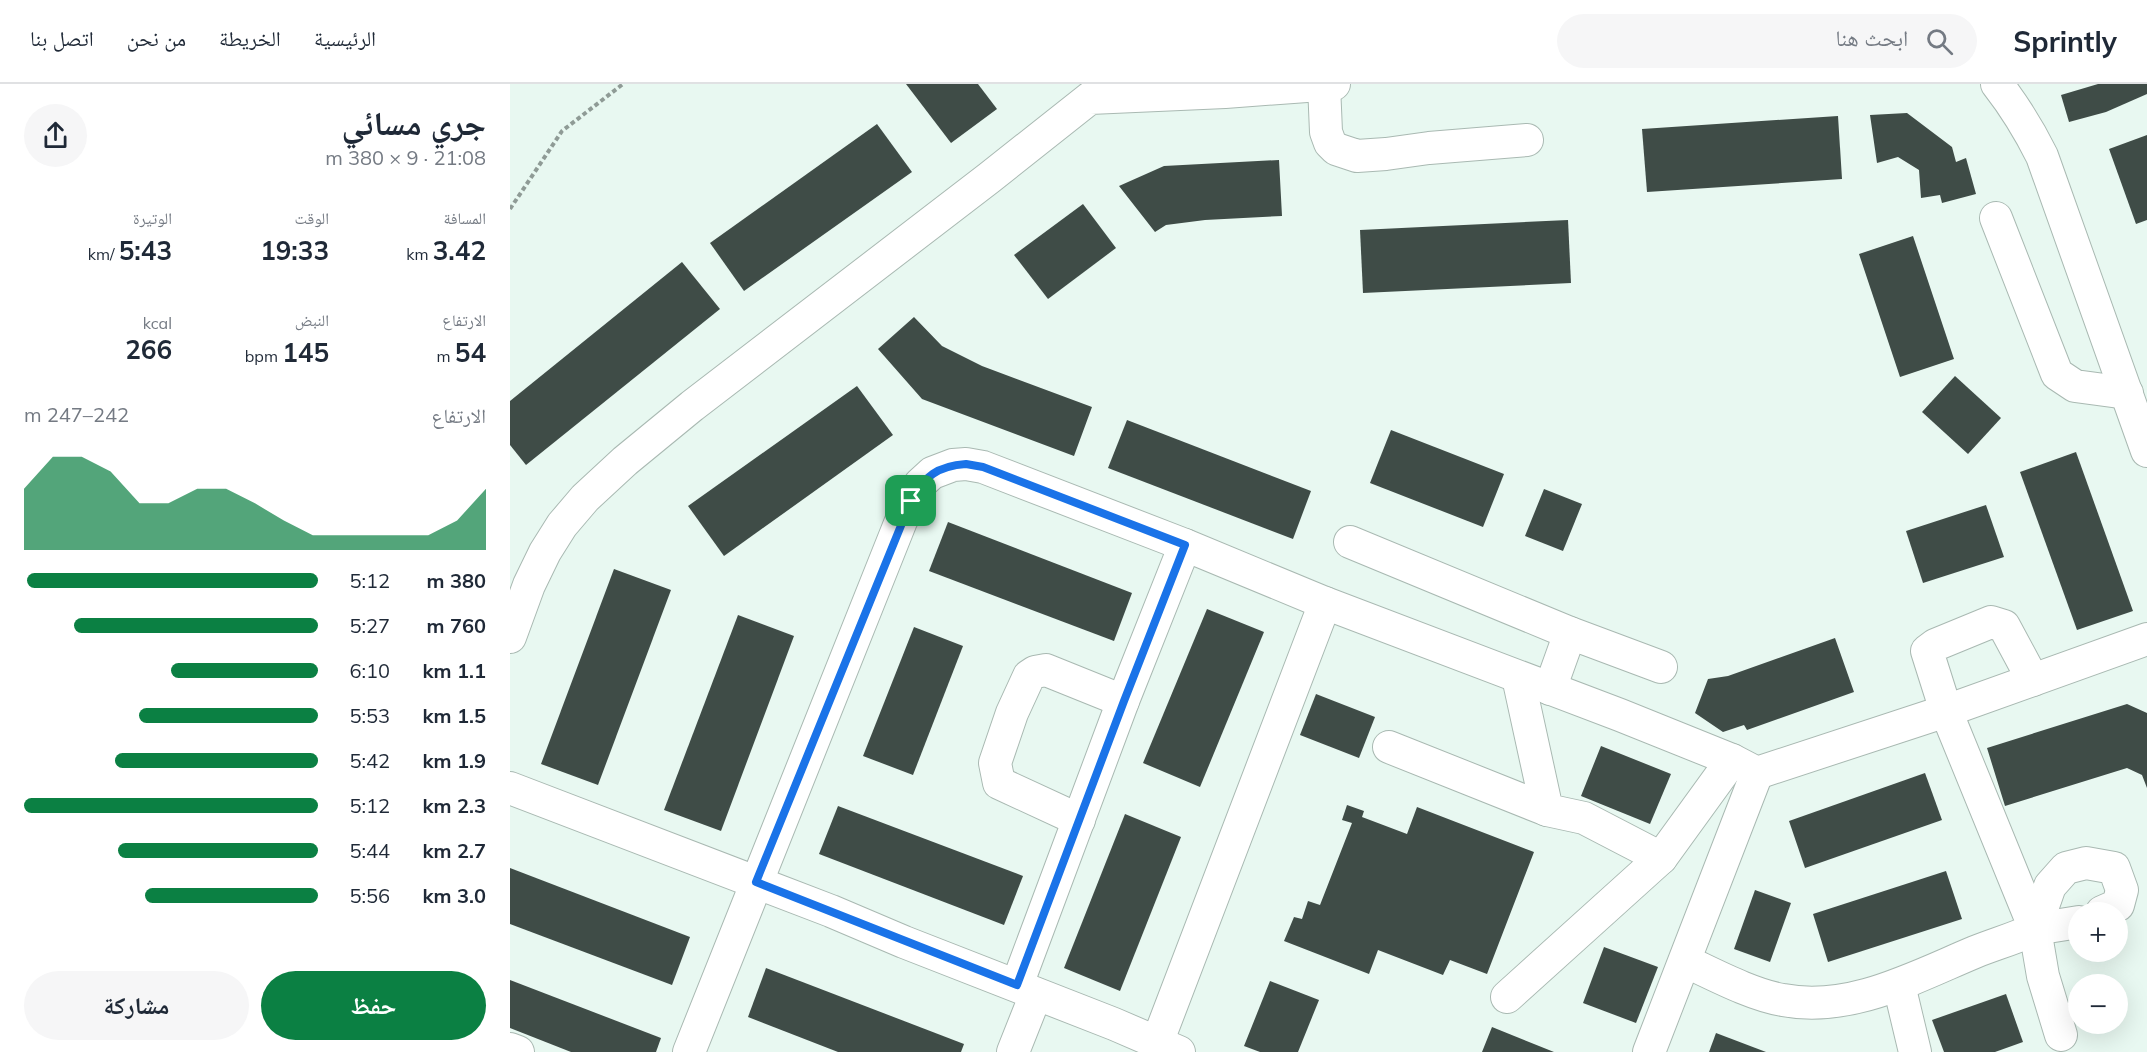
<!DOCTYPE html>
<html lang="ar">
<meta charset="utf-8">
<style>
:root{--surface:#fff;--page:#f6f6f7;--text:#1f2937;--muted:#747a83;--line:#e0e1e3;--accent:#0b8043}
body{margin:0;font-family:Mulish,"Noto Naskh Arabic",sans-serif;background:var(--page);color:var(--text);direction:rtl;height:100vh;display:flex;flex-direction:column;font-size:22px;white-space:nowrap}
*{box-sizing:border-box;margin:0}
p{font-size:20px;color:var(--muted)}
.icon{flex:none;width:33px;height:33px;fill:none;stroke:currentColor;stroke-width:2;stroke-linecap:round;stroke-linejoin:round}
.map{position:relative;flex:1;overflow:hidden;direction:ltr}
.sheet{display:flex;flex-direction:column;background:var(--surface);width:510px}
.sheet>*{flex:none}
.tools{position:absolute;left:1558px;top:818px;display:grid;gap:12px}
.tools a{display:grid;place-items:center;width:60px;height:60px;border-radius:50%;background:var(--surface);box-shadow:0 6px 24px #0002;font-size:30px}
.pin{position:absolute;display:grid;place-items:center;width:51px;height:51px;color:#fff;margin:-26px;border-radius:12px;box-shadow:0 3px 9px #0006}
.round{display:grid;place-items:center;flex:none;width:63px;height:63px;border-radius:32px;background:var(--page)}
.overview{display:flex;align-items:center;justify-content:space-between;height:102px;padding:0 24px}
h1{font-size:33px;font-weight:700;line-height:45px}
.stats{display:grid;grid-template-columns:repeat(3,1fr);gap:9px;height:102px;padding:6px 24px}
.stats div{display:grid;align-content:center}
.stats b{font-size:26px;font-weight:700}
.stats small{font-size:16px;font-weight:400}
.stats p{font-size:16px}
.chart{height:168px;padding:12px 24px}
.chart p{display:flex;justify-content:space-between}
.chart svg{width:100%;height:108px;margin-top:6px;fill:var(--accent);opacity:.7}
.button{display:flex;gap:12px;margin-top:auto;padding:12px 24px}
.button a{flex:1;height:69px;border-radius:36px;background:var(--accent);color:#fff;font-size:24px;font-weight:700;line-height:69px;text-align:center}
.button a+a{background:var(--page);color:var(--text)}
ul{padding:0 24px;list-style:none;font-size:20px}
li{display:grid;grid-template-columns:96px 72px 1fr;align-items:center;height:45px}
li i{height:15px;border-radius:8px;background:var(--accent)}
header{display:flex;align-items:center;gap:36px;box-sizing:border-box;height:84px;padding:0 30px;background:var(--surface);border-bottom:2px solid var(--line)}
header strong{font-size:28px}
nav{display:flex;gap:33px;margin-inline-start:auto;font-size:21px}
.search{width:420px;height:54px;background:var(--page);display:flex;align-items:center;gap:15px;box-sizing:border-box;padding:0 21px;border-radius:33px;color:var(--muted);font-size:22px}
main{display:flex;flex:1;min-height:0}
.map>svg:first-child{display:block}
.building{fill:#3f4c47}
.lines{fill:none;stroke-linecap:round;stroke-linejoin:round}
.minor-casing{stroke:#a9b9b2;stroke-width:34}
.path{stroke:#8f9b96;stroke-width:4;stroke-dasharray:4.5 3;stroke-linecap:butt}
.minor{stroke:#fff;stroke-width:32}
.route-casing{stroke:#fff;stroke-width:12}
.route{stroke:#1a73e8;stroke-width:8}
</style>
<header>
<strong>Sprintly</strong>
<div class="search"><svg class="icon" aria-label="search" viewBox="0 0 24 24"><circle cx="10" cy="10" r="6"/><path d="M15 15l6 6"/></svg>ابحث هنا</div>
<nav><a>الرئيسية</a><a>الخريطة</a><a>من نحن</a><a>اتصل بنا</a></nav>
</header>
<main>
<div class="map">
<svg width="1637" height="968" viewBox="0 0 1637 968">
<rect width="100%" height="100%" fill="#e8f8f1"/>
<g class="building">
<path d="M 396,0 L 468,0 L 487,25 L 441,59 Z"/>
<path d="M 1588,0 L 1637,0 L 1637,10 L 1596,28 L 1559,38 L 1551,11 Z"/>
<path d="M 1397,29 L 1442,63 L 1446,78 L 1456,74 L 1466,110 L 1432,119 L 1430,111 L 1411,114 L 1409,86 L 1388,73 L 1367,79 L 1360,31 Z"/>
<path d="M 1328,32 L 1332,95 L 1137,108 L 1132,45 Z"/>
<path d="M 367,40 L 402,88 L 234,207 L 200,159 Z"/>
<path d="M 1637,51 L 1637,136 L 1626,140 L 1599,65 Z"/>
<path d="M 769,76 L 772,132 L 695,136 L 656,141 L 645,148 L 609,102 L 654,82 Z"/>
<path d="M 573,120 L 606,164 L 538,215 L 504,171 Z"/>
<path d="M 1058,136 L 1061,199 L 853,209 L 850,146 Z"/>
<path d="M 1403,152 L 1444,275 L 1390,293 L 1349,170 Z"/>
<path d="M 172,178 L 210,225 L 16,381 L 0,361 L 0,317 Z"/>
<path d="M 404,233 L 432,262 L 472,282 L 582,323 L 564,372 L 412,315 L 368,265 Z"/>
<path d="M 1445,292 L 1491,334 L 1458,370 L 1412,328 Z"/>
<path d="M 347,302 L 383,351 L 214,472 L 178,422 Z"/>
<path d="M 617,336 L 801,407 L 783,455 L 598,384 Z"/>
<path d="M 881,346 L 994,390 L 973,443 L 860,399 Z"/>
<path d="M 1566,368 L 1623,527 L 1567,546 L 1510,388 Z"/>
<path d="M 1034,405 L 1072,420 L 1053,467 L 1015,452 Z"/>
<path d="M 1476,421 L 1494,473 L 1413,499 L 1396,447 Z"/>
<path d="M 438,438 L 622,509 L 604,557 L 419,487 Z"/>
<path d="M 104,485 L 161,506 L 88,701 L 31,680 Z"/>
<path d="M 697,525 L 754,548 L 690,703 L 633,679 Z"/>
<path d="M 228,531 L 284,552 L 211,747 L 154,726 Z"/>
<path d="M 404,543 L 453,562 L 403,691 L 353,672 Z"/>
<path d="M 1325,554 L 1344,608 L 1237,646 L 1234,641 L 1213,648 L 1185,629 L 1198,595 L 1218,592 Z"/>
<path d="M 806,610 L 865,633 L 849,674 L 790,651 Z"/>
<path d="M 1617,620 L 1637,629 L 1637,704 L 1632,691 L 1617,684 L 1495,722 L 1477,664 Z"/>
<path d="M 1091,662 L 1161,690 L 1140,740 L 1071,712 Z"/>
<path d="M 1415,689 L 1432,736 L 1295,784 L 1279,737 Z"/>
<path d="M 837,721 L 854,727 L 852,733 L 897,750 L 907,723 L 1024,768 L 977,890 L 940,876 L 933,891 L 868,866 L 859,890 L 774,857 L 784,833 L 792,835 L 798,817 L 810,821 L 842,739 L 832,736 Z"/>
<path d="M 328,722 L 513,792 L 494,841 L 309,770 Z"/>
<path d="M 615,730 L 671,753 L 610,907 L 554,884 Z"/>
<path d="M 0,784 L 180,853 L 162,901 L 0,840 Z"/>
<path d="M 1436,787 L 1452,835 L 1318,878 L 1303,830 Z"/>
<path d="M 1245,806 L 1281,819 L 1260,878 L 1224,865 Z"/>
<path d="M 1094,863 L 1148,883 L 1126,939 L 1073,919 Z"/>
<path d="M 256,884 L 454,960 L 451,968 L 328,968 L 238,933 Z"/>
<path d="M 0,896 L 151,954 L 146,968 L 61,968 L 0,944 Z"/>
<path d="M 760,897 L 809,916 L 788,968 L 750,968 L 734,962 Z"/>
<path d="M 1496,910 L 1513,958 L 1485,968 L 1434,968 L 1422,936 Z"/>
<path d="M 982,943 L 1044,968 L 972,968 Z"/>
<path d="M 1206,949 L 1256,968 L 1199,968 Z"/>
</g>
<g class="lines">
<g class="minor-casing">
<g id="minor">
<path d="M 1487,0 C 1505,23 1519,46 1532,72 L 1637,367"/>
<path d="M 814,1 L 816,48 L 820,59 L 826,65 L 847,72 L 876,70 L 919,64 L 1017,56"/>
<path d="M 1486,134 L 1547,290 L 1565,302 L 1617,309"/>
<path d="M 840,458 L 1060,549 L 1151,583"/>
<path d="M 0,553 L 19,501 L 35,468 L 52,441 L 75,414 L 115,377 L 182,322 L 479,94 L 580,14 L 715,8 L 824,0"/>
<path d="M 1008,593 L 1037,726 L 1074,734 L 1151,774"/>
<path d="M 1040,605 L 1060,549"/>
<path d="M 879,663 L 1037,726"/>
<path d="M 0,704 L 321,827 L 394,858 L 604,940 L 669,968"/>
<path d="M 569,736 L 489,699 L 485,679 L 502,629 L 519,592 L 525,588 L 536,586 L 613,617"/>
<path d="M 1525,845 L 1569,838"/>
<path d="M 1175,877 C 1203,890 1242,911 1273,916 C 1340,929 1405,893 1465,868 C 1485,860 1506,854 1525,845 L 1436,627 L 1417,567 L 1425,561 L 1481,538 L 1494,542 L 1523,596"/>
<path d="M 507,901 L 613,617 L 675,461"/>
<path d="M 1389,901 L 1405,968"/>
<path d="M 997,913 L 1151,774 L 1222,676"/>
<path d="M 1551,951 L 1533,892 L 1525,845 L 1540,802 L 1556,784 L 1576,779 L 1604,784 L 1612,806 L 1608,821 L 1592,828"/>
<path d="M 647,959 L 815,519"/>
<path d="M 0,965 L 8,968"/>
<path d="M 179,968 L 391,437 L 410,400 L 422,389 L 443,381 L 456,380 L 473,383 L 675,461 L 815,519 L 1110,631 L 1222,676 L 1247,689 L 1436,627 L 1637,555"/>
<path d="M 503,968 L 526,910"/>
<path d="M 1139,968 L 1247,689"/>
</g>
</g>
<path class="path" d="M 0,125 L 52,47 L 113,0"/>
<use href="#minor" class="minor"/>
</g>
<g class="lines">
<g class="route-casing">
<path id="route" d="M 456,380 L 473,383 L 675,461 L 614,617 L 507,901 L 246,798 L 401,417 C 414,392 428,382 456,380 Z"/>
</g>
<use href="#route" class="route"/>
</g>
</svg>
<div class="tools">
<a>+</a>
<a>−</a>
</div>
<div class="pin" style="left:401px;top:417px;background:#1e9e55"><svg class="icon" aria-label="arrive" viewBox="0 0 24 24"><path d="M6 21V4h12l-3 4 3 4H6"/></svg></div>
</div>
<section class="sheet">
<div class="overview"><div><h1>جري مسائي</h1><p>21:08 · 9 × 380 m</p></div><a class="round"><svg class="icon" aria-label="share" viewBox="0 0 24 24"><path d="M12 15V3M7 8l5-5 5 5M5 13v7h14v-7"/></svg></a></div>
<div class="stats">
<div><p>المسافة</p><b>3.42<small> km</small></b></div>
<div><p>الوقت</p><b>19:33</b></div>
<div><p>الوتيرة</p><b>5:43<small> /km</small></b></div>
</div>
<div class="stats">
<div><p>الارتفاع</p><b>54<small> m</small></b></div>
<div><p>النبض</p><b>145<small> bpm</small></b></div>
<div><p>kcal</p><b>266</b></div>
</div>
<div class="chart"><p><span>الارتفاع</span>242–247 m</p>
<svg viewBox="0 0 160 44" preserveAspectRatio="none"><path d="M0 44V19L10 6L20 6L30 12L40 25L50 25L60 19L70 19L80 25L90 32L100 38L110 38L120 38L130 38L140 38L150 32L160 19V44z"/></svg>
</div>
<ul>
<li><b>380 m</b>5:12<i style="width:99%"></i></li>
<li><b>760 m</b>5:27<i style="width:83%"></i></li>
<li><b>1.1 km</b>6:10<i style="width:50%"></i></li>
<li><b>1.5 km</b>5:53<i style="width:61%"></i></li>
<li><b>1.9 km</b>5:42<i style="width:69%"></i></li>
<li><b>2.3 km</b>5:12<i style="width:100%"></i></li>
<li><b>2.7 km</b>5:44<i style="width:68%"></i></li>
<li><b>3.0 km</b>5:56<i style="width:59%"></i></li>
</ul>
<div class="button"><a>حفظ</a><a>مشاركة</a></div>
</section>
</main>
